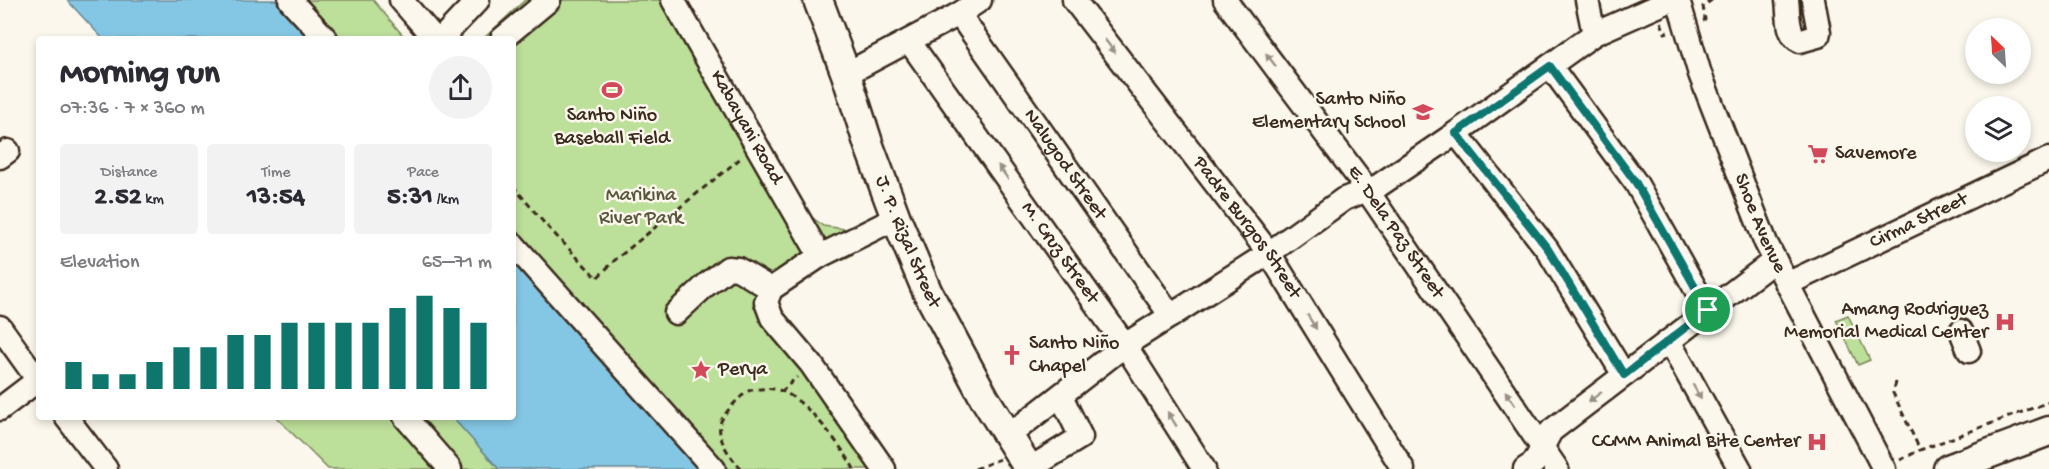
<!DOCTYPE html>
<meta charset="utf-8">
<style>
:root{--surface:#fff;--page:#f2f2f3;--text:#2b2b33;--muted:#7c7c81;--accent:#0f766e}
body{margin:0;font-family:"Gochi Hand",sans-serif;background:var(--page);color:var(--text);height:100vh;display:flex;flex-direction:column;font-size:22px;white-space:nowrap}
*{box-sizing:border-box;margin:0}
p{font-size:20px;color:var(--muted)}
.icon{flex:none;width:33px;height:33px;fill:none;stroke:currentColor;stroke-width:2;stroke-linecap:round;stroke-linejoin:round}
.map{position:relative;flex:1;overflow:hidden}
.panel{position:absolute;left:36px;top:36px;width:480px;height:384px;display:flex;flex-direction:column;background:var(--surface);border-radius:6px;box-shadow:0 3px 9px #0003}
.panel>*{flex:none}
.needle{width:39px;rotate:335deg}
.fabs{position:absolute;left:1965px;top:18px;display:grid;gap:12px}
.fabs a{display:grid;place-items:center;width:66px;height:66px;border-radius:50%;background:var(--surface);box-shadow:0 3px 9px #0003;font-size:30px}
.pin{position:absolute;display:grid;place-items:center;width:51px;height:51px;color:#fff;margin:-26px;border:3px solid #fff;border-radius:50%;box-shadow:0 2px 6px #0007}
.round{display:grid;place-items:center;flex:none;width:63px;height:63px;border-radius:32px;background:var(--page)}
.headline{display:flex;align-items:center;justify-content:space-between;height:102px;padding:0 24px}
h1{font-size:33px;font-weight:700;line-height:45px}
.figures{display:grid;grid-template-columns:repeat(3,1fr);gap:9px;height:102px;padding:6px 24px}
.figures div{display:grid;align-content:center;border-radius:6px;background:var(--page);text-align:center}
.figures b{font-size:26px;font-weight:700}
.figures small{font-size:16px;font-weight:400}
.figures p{font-size:16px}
.chart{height:168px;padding:12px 24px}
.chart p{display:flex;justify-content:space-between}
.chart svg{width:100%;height:108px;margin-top:6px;stroke:var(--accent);stroke-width:6}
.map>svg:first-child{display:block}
.green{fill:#bcdf99;stroke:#7c845c;stroke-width:1.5}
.water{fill:#84c7e5;stroke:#678895;stroke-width:1.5}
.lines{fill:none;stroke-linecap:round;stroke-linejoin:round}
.minor-casing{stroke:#3b2a1e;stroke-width:27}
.major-casing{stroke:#3b2a1e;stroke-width:33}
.path{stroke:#3b2a1e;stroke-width:3;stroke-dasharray:6 4.5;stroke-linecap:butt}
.minor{stroke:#fbf7ec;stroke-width:22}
.major{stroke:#fbf7ec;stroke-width:28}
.oneway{fill:#9b9085}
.route-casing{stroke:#fff;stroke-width:12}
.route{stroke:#0f766e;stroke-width:8}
.labels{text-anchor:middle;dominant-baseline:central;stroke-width:5;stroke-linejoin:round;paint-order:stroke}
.poi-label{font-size:20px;fill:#3b2a1e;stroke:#fbf7ec;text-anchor:end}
.street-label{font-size:20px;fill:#3b2a1e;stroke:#fbf7ec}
.park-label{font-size:20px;fill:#5b573d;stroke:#fbf7ec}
</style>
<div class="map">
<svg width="2049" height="469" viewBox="0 0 2049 469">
<rect width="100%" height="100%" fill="#fbf7ec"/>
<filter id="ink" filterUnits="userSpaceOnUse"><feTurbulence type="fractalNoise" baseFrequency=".0167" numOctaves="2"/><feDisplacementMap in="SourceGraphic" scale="12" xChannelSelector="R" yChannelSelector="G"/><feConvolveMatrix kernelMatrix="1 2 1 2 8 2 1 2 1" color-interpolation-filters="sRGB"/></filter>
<g filter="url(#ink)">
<g class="green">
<path d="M 277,0 L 373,0 L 406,39 L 312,39 Z"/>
<path d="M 525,0 L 685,0 L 771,184 L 823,226 L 852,230 L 853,255 L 810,273 L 770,300 L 825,397 L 870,469 L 700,469 L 513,256 L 513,39 L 483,39 Z"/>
<path d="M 1848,315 L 1870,360 L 1858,365 L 1836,320 Z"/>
<path d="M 276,417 L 452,417 L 499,469 L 328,469 Z"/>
</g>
<g class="water">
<path d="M 67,0 L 277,0 L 312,39 L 103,39 Z"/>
<path d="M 513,256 L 700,469 L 499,469 L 452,417 L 513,417 Z"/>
</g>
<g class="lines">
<g class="minor-casing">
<g id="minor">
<path d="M 290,0 L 326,39"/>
<path d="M 401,0 L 435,39"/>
<path id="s1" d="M 673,0 L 820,256"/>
<path id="s2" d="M 1074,0 L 1269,253 L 1403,469"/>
<path id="s3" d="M 1225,0 L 1358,177 L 1557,469"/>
<path d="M 1587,0 L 1594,34"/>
<path id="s4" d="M 1678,0 L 1700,74 L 1766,243 L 1884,469"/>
<path d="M 1787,0 C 1789,13 1786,35 1800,41 L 1818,36 L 1819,32 L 1813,0"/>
<path id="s5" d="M 959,14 L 1171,316"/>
<path d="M 441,39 L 478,0"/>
<path d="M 502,39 L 549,0"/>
<path id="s6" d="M 909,41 L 1125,345 L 1204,469"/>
<path d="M 1550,66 L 1636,183 L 1708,311"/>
<path d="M 846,74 L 959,14 L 980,0"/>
<path d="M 1456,133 L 1547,249 L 1624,375"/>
<path d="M 0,157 L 8,151"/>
<path d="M 513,244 L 714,469"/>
<path id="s7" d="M 1787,284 L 2049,159"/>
<path d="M 676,313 L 706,285 L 728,268 L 738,269 L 771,289"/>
<path d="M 0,327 L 38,380 L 0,409"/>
<path d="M 1961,331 L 1969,351"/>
<path d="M 1669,341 L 1740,469"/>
<path d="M 66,417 L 106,469"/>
<path d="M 405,417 L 450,469"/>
<path d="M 1008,436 L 1125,345 L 1269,253 L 1344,199 L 1378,186 L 1456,133 L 1594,34 L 1671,0"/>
<path d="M 884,469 L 811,364 L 772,318 L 766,302 L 771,289 L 820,256 L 896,218"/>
<path d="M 1029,469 L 1081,437 L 1061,396"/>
<path d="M 1525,469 L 1534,463 L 1551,431 L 1775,260"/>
</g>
</g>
<g class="major-casing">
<g id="major">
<path id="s8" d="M 818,0 L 846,74 L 869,146 L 896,218 L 927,291 L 985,399 L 1029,469"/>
<path d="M 1948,469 L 2049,431"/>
</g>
</g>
<g class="path">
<path d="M 1703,21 L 1705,20 L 1703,6 L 1712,0"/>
<path d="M 1661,22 L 1665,33 L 1668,32"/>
<path d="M 513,186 L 545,224 L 597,278 L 615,260 L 742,157"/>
<path d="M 1896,382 L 1893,393 L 1920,450"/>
<path d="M 781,392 L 797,377"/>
<path d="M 1900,460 L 1920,450 L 2049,402"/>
<path d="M 741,469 C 731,458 717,440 720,424 C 722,415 742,393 751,390 C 757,389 768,388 774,389 C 801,392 842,446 854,469"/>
<path d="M 975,469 L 1000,459"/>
</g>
<use href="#minor" class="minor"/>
<use href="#major" class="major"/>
</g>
<defs><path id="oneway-solid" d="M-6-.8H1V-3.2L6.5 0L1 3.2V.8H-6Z" transform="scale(1.5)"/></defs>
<g class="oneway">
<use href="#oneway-solid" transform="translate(1110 46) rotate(52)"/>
<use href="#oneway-solid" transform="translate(1271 60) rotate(-127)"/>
<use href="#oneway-solid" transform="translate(1003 172) rotate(-125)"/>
<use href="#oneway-solid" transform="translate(1312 322) rotate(58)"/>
<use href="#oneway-solid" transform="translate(1697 392) rotate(61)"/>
<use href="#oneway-solid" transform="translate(1595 397) rotate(143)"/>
<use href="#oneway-solid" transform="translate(1510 398) rotate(-124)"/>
<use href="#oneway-solid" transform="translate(1172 419) rotate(-122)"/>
</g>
</g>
<g class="lines" filter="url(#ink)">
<g class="route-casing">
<path id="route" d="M 1550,66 L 1636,183 L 1708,310 L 1624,375 L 1548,249 L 1456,133 Z"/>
</g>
<use href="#route" class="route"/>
</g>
<defs>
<g id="stadium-bare" transform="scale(1.62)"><path d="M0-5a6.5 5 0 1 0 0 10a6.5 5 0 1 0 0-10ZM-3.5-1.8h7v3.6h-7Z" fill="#d1495b" stroke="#fbf7ec" stroke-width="2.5" paint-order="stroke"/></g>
<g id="school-bare" transform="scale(1.62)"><path d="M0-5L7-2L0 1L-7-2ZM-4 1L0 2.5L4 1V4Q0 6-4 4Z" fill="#d1495b" stroke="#fbf7ec" stroke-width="2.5" paint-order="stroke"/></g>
<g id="supermarket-bare" transform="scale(1.62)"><path d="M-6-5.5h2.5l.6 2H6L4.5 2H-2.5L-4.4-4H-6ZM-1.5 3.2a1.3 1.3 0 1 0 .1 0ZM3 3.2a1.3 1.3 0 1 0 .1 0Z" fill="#d1495b" stroke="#fbf7ec" stroke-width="2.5" paint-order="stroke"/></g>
<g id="hospital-bare" transform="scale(1.62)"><path d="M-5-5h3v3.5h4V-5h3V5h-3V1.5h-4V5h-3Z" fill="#d1495b" stroke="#fbf7ec" stroke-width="2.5" paint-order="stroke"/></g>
<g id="church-bare" transform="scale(1.62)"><path d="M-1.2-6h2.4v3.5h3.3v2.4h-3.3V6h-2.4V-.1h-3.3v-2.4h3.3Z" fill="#d1495b" stroke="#fbf7ec" stroke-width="2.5" paint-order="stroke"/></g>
<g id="sight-bare" transform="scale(1.62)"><path d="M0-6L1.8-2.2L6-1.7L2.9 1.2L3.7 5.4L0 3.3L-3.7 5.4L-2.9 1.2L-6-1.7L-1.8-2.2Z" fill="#d1495b" stroke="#fbf7ec" stroke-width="2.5" paint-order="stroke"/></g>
</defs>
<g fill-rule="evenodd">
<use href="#stadium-bare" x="612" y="90"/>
<use href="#school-bare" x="1423" y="112"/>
<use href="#supermarket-bare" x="1818" y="154"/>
<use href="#hospital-bare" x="2005" y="322"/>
<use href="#church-bare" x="1012" y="355"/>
<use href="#sight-bare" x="701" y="370"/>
<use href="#hospital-bare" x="1817" y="442"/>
</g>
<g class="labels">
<g class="poi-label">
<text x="1406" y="100">Santo Niño<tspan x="1406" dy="23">Elementary School</tspan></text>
<text x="612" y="116" text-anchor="middle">Santo Niño<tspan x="612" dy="23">Baseball Field</tspan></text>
<text x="1835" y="154" text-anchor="start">Savemore</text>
<text x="1988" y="310">Amang Rodriguez<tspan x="1988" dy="23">Memorial Medical Center</tspan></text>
<text x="1029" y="344" text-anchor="start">Santo Niño<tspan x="1029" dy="23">Chapel</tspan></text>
<text x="718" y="370" text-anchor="start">Perya</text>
<text x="1800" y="442">CCMM Animal Bite Center</text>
</g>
<g class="street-label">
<text stroke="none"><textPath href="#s1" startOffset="147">Kabayani Road</textPath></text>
<text stroke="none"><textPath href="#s5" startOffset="184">Nalugod Street</textPath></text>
<text stroke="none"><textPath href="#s7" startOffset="146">Cirma Street</textPath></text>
<text stroke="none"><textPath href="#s4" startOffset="238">Shoe Avenue</textPath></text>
<text stroke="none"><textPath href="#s2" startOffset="286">Padre Burgos Street</textPath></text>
<text stroke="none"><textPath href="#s3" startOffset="288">E. Dela Paz Street</textPath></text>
<text stroke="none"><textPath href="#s8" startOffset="258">J. P. Rizal Street</textPath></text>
<text stroke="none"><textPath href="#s6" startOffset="260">M. Cruz Street</textPath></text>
</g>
<g class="park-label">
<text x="641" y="196">Marikina<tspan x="641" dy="23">River Park</tspan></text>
</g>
</g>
</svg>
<div class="fabs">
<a><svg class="needle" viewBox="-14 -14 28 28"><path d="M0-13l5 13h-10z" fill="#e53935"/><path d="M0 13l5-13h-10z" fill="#7c7c81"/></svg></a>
<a><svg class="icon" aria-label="layers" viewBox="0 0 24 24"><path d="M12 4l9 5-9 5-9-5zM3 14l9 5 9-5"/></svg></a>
</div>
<div class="pin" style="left:1708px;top:310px;background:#1e9e55"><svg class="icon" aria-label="arrive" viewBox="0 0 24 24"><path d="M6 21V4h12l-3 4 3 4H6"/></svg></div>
<section class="panel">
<div class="headline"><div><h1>Morning run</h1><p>07:36 · 7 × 360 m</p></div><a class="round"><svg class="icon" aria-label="share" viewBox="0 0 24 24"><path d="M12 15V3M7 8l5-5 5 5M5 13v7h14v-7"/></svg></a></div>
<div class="figures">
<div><p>Distance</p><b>2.52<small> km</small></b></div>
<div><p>Time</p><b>13:54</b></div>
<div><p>Pace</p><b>5:31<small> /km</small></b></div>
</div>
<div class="chart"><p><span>Elevation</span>65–71 m</p>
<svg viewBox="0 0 160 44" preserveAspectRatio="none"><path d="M5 44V33M15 44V38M25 44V38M35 44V33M45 44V27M55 44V27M65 44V22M75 44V22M85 44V17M95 44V17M105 44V17M115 44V17M125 44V11M135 44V6M145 44V11M155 44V17"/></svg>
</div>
</section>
</div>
